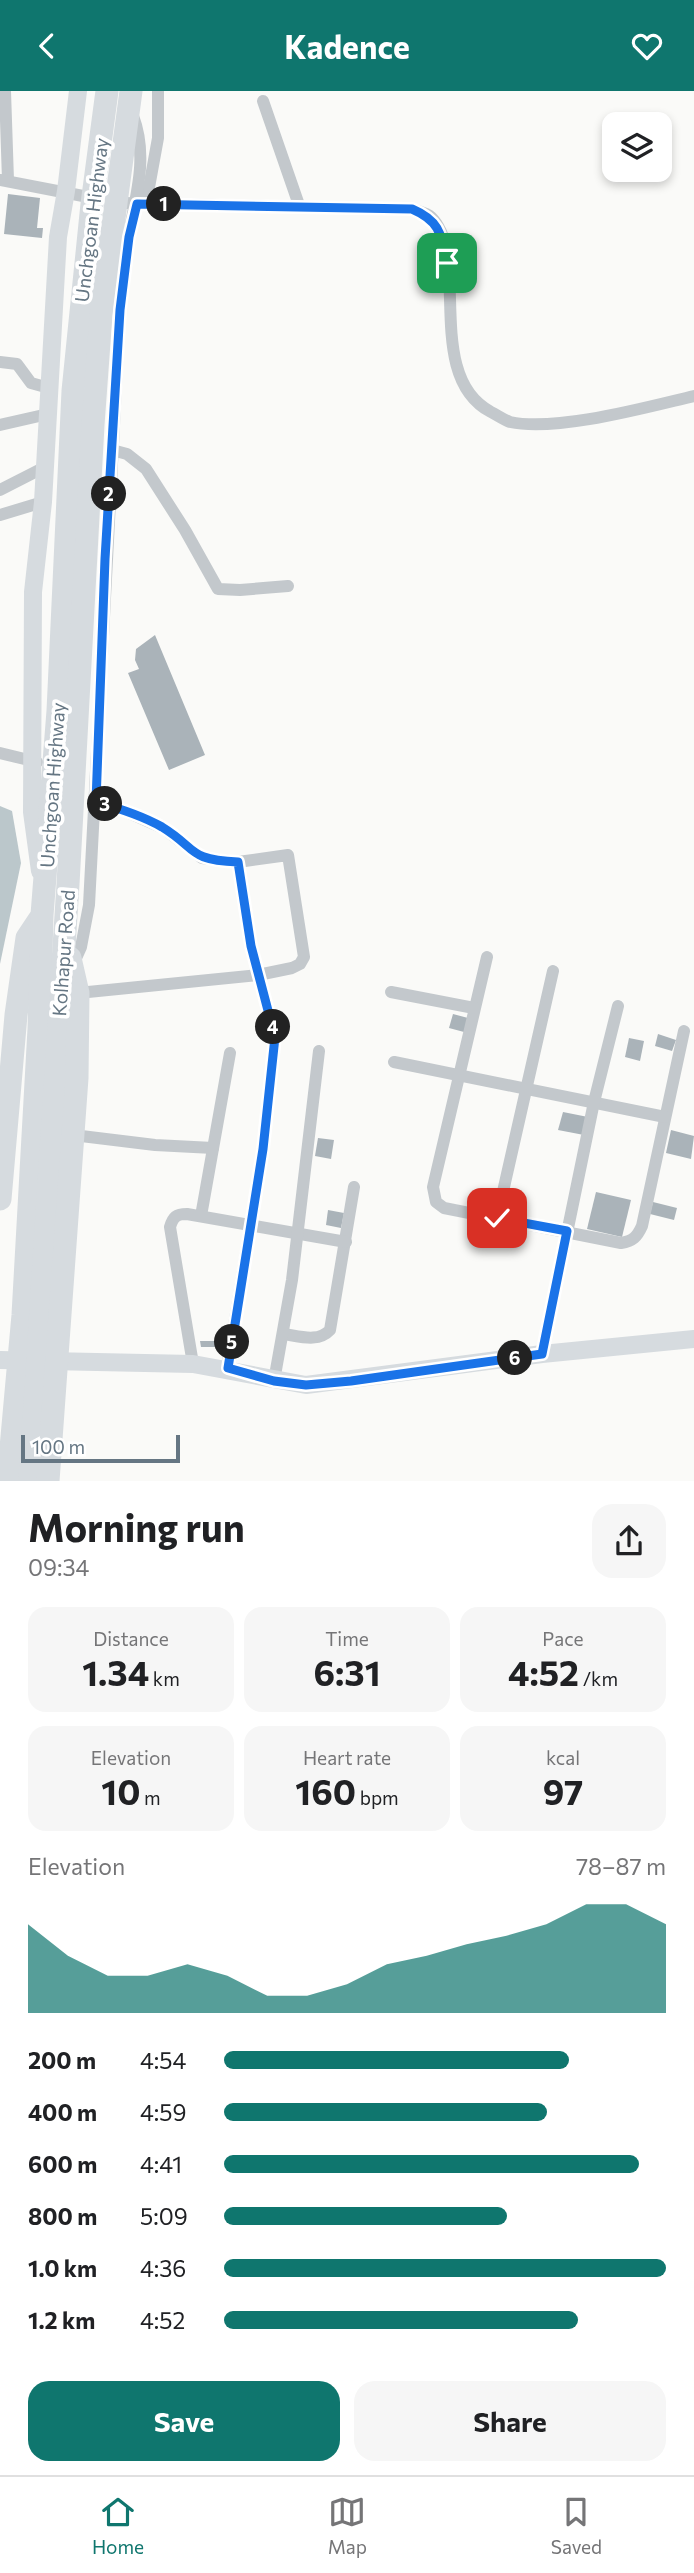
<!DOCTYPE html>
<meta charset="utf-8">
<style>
:root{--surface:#fff;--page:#f6f6f6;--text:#202124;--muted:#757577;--line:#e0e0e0;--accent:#0f766e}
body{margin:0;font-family:Commissioner,sans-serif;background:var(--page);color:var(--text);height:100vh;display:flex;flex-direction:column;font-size:26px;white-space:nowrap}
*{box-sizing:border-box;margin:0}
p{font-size:23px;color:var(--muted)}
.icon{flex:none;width:38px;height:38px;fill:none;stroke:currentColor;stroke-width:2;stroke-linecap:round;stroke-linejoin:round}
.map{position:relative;height:1390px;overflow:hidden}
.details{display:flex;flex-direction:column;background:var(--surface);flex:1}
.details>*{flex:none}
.buttons{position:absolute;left:602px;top:21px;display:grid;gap:14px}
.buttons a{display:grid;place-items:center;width:70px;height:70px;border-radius:14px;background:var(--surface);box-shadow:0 4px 10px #0003;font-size:35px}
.scale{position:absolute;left:21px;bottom:18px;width:159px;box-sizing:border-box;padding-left:7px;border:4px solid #657683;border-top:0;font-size:19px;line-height:24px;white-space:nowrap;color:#657683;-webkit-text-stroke:5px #fff;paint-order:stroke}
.pin{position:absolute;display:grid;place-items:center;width:60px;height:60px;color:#fff;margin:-30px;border-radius:14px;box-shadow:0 4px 10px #0006}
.km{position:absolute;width:35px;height:35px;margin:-18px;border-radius:50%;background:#222;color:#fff;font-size:19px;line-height:35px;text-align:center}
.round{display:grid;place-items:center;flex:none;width:74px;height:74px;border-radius:21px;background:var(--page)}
.head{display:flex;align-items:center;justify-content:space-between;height:119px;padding:0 28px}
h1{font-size:38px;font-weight:700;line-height:52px}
.figures{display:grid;grid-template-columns:repeat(3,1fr);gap:10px;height:119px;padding:7px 28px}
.figures div{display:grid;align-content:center;border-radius:18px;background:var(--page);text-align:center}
.figures b{font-size:35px;font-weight:700}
.figures small{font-size:19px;font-weight:400}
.figures p{font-size:19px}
.chart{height:196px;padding:14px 28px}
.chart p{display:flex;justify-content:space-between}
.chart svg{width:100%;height:126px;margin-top:7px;fill:var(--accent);opacity:.7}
.cta{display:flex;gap:14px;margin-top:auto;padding:14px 28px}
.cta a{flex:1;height:80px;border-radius:21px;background:var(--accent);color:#fff;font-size:28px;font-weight:700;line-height:80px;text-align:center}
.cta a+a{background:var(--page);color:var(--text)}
ul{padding:0 28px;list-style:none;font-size:23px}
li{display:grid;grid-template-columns:112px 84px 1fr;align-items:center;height:52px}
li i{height:18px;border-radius:9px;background:var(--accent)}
header{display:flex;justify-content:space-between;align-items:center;height:91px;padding:0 28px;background:var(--accent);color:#fff;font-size:32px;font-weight:700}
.menu{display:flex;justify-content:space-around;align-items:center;height:98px;border-top:2px solid var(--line);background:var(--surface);font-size:19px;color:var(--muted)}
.menu a{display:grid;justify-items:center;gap:4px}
.menu .active{color:var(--accent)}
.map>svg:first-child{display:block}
.water{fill:#bbc7cb}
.building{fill:#aab3b9}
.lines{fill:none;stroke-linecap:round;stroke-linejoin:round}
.street{stroke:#c3c8cc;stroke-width:12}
.secondary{stroke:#d6dbdf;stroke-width:18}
.highway{stroke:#d6dbdf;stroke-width:23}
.route-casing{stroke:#fff;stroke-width:14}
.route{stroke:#1a73e8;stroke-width:9}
.labels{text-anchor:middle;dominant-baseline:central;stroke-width:7;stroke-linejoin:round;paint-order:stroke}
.street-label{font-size:19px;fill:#657683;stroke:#fff}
</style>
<header><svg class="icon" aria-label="back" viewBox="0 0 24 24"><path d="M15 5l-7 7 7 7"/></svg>Kadence<svg class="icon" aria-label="heart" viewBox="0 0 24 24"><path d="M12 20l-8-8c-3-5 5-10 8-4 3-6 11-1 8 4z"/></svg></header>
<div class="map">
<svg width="694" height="1390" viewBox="0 0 694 1390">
<rect width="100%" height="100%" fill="#fafaf8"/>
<path class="water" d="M 0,715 L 12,720 L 21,772 L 0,873 Z"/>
<g class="building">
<path d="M 8,103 L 40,107 L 37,137 L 43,137 L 42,147 L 4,143 Z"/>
<path d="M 155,544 L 205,664 L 169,679 L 128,582 L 139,578 L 135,569 L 136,558 Z"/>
<path d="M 453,923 L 468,927 L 464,941 L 449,937 Z"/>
<path d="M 658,943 L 676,949 L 672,960 L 655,955 Z"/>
<path d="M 629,947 L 644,950 L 640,970 L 625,966 Z"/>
<path d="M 563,1021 L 588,1026 L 584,1044 L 558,1039 Z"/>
<path d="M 671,1039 L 694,1045 L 691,1068 L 666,1062 Z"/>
<path d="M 318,1047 L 334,1049 L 331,1068 L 315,1065 Z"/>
<path d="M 596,1101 L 631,1109 L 622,1146 L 587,1138 Z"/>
<path d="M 653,1111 L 677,1117 L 674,1129 L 650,1123 Z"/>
<path d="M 328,1119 L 344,1122 L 341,1137 L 326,1134 Z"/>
<path d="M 217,1242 L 227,1242 L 228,1256 L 201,1256 L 200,1250 L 217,1250 Z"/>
</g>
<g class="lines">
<g class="street">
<path d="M 5,0 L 8,89"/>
<path d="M 263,10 L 299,114"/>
<path d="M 0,89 L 83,105"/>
<path d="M 124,112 L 412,118 C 417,120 427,122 431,126 C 471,165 423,285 491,321 C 497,324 504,329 510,331 C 557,341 647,316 694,305"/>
<path d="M 146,113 L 158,47 L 158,0"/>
<path d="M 0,271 L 17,273 L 31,292 L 49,297"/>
<path d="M 0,334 L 48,323"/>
<path d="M 112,359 L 127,363 L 146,378 L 185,439 L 218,498 L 240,499 L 288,495"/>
<path d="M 0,399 L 45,376"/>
<path d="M 0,424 L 43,411"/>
<path d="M 0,662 L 37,671"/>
<path d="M 487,866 L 433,1096 L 436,1111 L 444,1117 L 621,1152 C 633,1150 637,1146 642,1135 L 684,940"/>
<path d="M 72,876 L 81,856 L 89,814 L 120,219 C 122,195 125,172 128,148 C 135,107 149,67 133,25"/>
<path d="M 391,901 L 474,917"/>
<path d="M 78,902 L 258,884 L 292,877 L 300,873 L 304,866 L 288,764 L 238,771 L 202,767 L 163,737 L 118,717 L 96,711"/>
<path d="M 394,971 L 665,1026"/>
<path d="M 73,1044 L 155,1054 L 213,1057"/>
<path d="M 201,1125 L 230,962"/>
<path d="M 497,1127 L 553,880"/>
<path d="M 283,1243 C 299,1245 318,1252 330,1239 L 354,1096"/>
<path d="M 542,1263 L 594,1011 L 618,915"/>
<path d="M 193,1273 L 170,1136 C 173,1126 176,1123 187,1123 L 346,1151"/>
<path d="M 227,1277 L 263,1058 L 275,946 L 251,855 L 238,771"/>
<path d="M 274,1290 L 292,1189 L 319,960"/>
</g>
<g class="secondary">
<path d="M 40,780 L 32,721 L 33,501 L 43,411 L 58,146 L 66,100 L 78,0"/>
<path d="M 0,1269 L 193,1273 L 306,1294 L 542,1263 L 694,1248"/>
</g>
<g class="highway">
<path d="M 0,1108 L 16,924 L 27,847 L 39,829"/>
<path d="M 8,1390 L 23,1224 L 39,938 L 42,824 L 58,620 L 73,300 L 92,113 L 107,0"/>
<path d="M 30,1390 L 68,793 L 93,334 L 101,224 L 131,0"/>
<path d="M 48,1390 L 77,987 L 78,902 L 70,867"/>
</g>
</g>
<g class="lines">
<g class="route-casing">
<path id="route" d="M 447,172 C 441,143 440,130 412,118 L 137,113 L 129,146 L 120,219 L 105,468 L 96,711 C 118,717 141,724 162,736 C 198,758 187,769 238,771 L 251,855 L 275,946 L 263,1058 L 228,1277 L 274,1290 L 306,1294 L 351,1290 L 542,1263 L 567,1140 L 497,1127"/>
</g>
<use href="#route" class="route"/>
</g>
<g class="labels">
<g class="street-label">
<text transform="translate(91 129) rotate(-83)">Unchgoan Highway</text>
<text transform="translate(52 694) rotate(-86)">Unchgoan Highway</text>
<text transform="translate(63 862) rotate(-86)">Kolhapur Road</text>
</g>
</g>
</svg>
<div class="buttons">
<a><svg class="icon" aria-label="layers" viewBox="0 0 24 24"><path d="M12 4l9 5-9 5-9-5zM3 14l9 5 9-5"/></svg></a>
</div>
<div class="scale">100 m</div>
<div class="pin" style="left:447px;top:172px;background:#1e9e55"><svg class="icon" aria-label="arrive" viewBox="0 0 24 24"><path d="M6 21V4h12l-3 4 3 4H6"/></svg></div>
<div class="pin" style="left:497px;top:1127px;background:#d93025"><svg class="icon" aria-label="check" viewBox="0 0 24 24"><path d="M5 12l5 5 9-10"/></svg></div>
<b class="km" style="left:164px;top:113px">1</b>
<b class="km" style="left:109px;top:403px">2</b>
<b class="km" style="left:105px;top:713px">3</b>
<b class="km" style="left:273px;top:936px">4</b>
<b class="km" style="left:232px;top:1251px">5</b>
<b class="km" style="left:515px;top:1267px">6</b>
</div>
<section class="details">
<div class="head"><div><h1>Morning run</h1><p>09:34</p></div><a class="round"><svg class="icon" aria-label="share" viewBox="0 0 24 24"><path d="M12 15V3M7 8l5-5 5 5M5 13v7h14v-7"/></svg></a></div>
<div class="figures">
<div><p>Distance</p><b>1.34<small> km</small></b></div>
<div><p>Time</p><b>6:31</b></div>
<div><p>Pace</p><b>4:52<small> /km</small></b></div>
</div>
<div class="figures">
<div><p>Elevation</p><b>10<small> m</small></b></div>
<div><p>Heart rate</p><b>160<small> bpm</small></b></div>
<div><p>kcal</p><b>97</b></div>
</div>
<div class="chart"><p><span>Elevation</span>78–87 m</p>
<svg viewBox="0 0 160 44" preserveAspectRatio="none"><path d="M0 44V13L10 24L20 31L30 31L40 27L50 31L60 38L70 38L80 34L90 27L100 24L110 20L120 17L130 13L140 6L150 6L160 13V44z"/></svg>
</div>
<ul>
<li><b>200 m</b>4:54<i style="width:78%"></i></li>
<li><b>400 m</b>4:59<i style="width:73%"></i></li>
<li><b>600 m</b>4:41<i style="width:94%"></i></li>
<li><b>800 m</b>5:09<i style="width:64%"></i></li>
<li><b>1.0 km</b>4:36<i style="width:100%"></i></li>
<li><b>1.2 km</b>4:52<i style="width:80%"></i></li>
</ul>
<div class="cta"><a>Save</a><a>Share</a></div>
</section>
<nav class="menu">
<a class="active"><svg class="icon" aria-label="home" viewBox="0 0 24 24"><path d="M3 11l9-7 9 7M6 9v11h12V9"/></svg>Home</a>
<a><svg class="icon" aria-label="map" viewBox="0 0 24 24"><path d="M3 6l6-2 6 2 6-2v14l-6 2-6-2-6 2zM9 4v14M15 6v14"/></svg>Map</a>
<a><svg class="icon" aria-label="saved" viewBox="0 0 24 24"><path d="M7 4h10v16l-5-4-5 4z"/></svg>Saved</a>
</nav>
